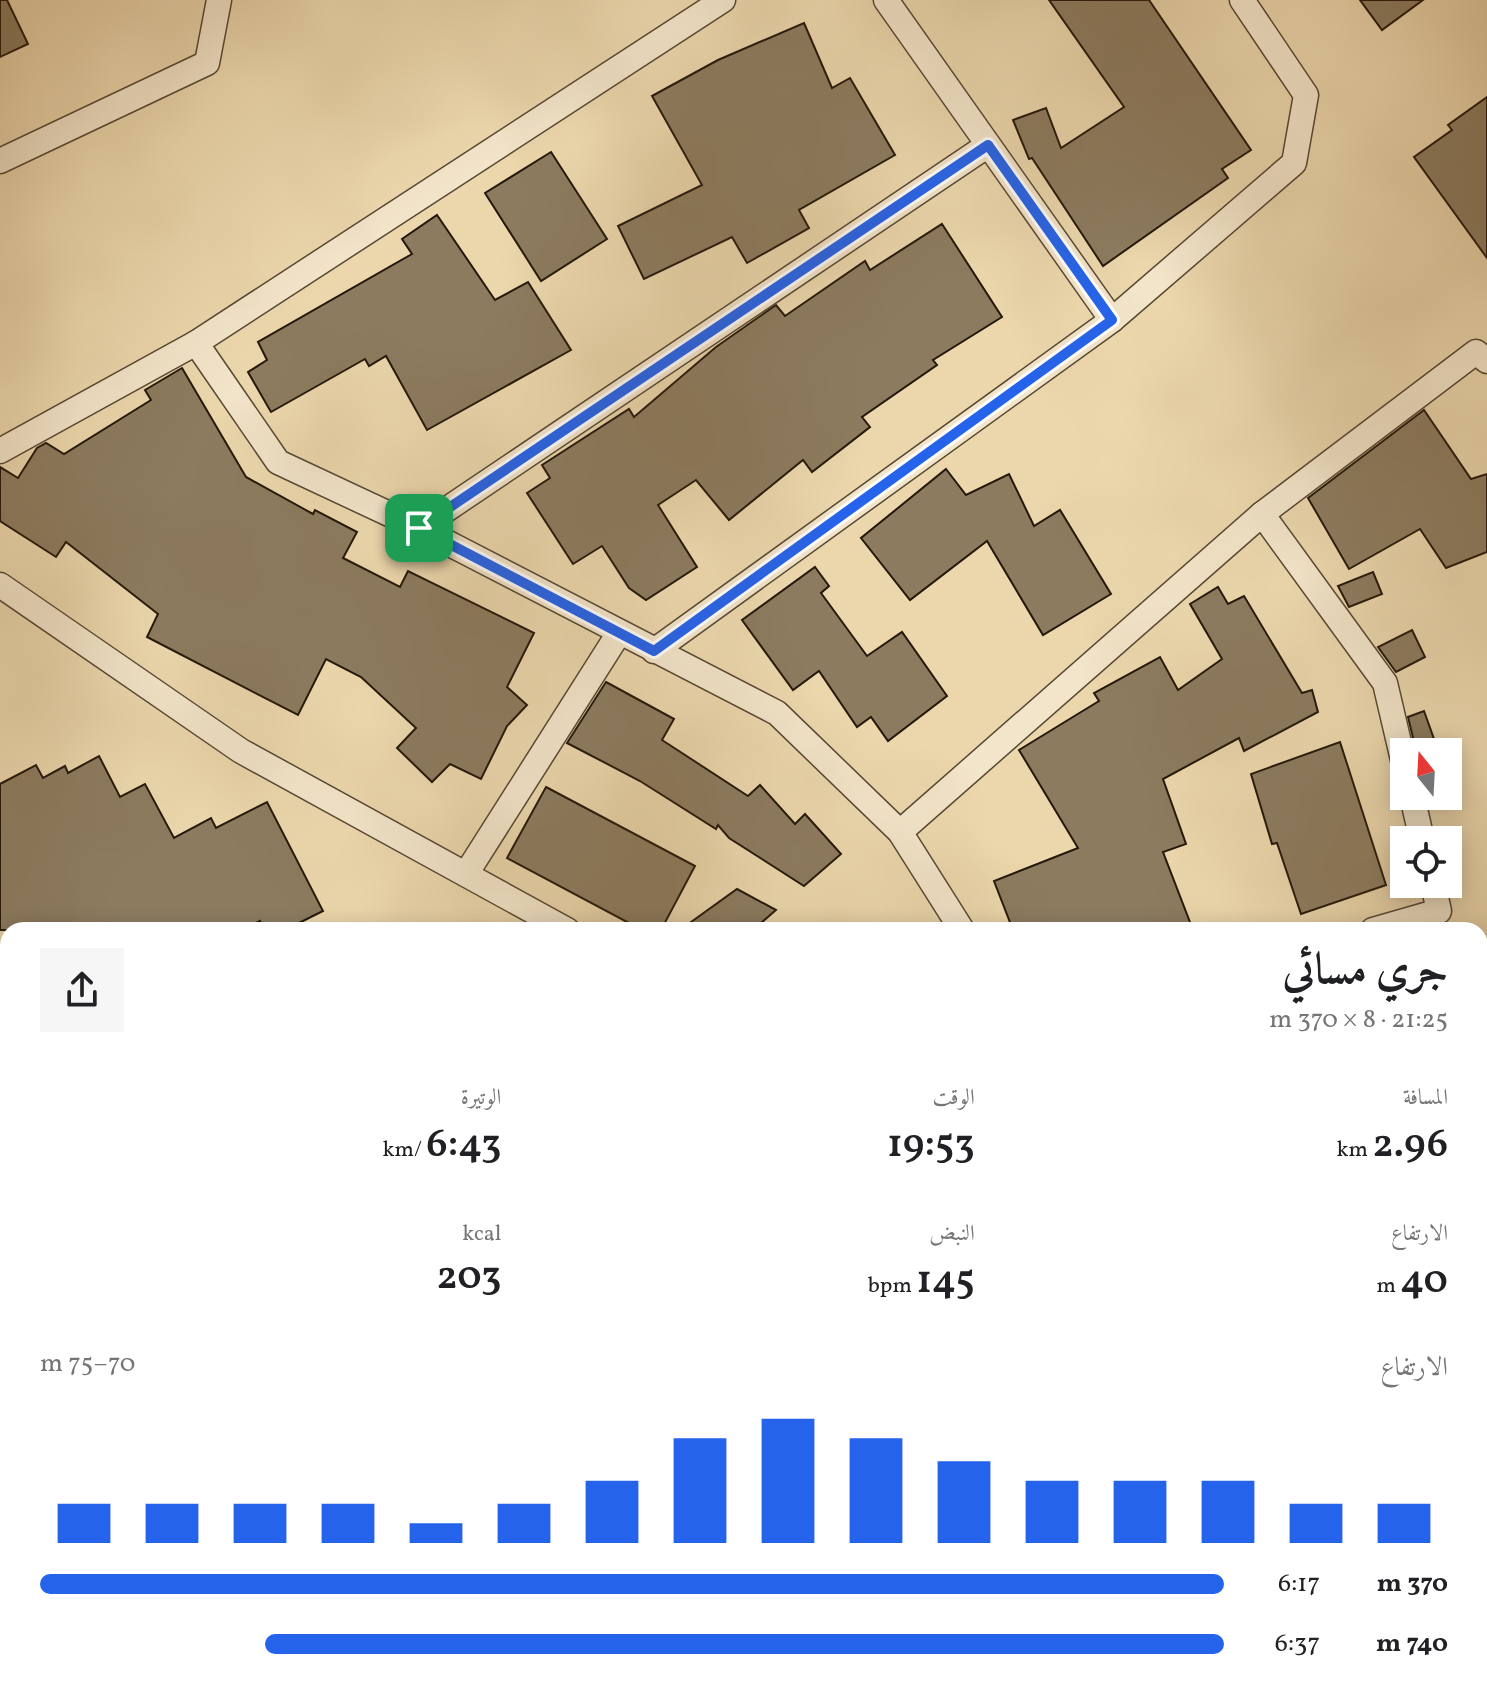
<!DOCTYPE html>
<html lang="ar">
<meta charset="utf-8">
<style>
:root{--surface:#fff;--page:#f6f6f6;--text:#202124;--muted:#757577;--accent:#2563eb}
body{margin:0;font-family:Vollkorn,Amiri,serif;background:var(--page);color:var(--text);direction:rtl;height:100vh;display:flex;flex-direction:column;font-size:30px;white-space:nowrap}
*{box-sizing:border-box;margin:0}
p{font-size:26px;color:var(--muted)}
.icon{flex:none;width:44px;height:44px;fill:none;stroke:currentColor;stroke-width:2;stroke-linecap:round;stroke-linejoin:round}
.map{position:relative;flex:1;overflow:hidden;direction:ltr}
.panel{position:absolute;left:0px;top:922px;width:1488px;height:768px;display:flex;flex-direction:column;background:var(--surface);border-radius:24px 24px 0 0;box-shadow:0 4px 20px #0003;direction:rtl}
.panel>*{flex:none}
.needle{width:52px;rotate:342deg}
.tools{position:absolute;left:1390px;top:738px;display:grid;gap:16px}
.tools a{display:grid;place-items:center;width:72px;height:72px;border-radius:0px;background:var(--surface);box-shadow:0 4px 20px #0003;font-size:40px}
.pin{position:absolute;display:grid;place-items:center;width:68px;height:68px;color:#fff;margin:-34px;border-radius:16px;box-shadow:0 4px 12px #0006}
.round{display:grid;place-items:center;flex:none;width:84px;height:84px;border-radius:0px;background:var(--page)}
.head{display:flex;align-items:center;justify-content:space-between;height:136px;padding:0 40px}
h1{font-size:44px;font-weight:600;line-height:60px}
.figures{display:grid;grid-template-columns:repeat(3,1fr);gap:12px;height:136px;padding:8px 40px}
.figures div{display:grid;align-content:center}
.figures b{font-size:40px;font-weight:600}
.figures small{font-size:22px;font-weight:400}
.figures p{font-size:22px}
.chart{height:224px;padding:16px 40px}
.chart p{display:flex;justify-content:space-between}
.chart svg{width:100%;height:144px;margin-top:8px;stroke:var(--accent);stroke-width:6}
ul{padding:0 40px;list-style:none;font-size:26px}
li{display:grid;grid-template-columns:128px 96px 1fr;align-items:center;height:60px}
li i{height:20px;border-radius:10px;background:var(--accent)}
.map>svg:first-child{display:block}
.building{fill:#8c7b5f;stroke:#24180a;stroke-width:2}
.lines{fill:none;stroke-linecap:round;stroke-linejoin:round}
.minor-casing{stroke:#564833;stroke-width:27}
.minor{stroke:#f3e5ca;stroke-width:24}
.route-casing{stroke:#fff;stroke-width:16}
.route{stroke:#2563eb;stroke-width:10}
</style>
<div class="map">
<svg width="1487" height="1690" viewBox="0 0 1487 1690">
<rect width="100%" height="100%" fill="#ecd7ad"/>
<filter id="stains"><feTurbulence type="fractalNoise" baseFrequency=".0025" numOctaves="4"/><feColorMatrix values="0 0 0 0 .2 0 0 0 0 .09 0 0 0 0 .02 0 0 0 .5 -.17"/></filter>
<radialGradient id="worn" r=".72"><stop offset=".6" stop-color="#630" stop-opacity="0"/><stop offset="1" stop-color="#630" stop-opacity=".3"/></radialGradient>
<g class="building">
<path d="M 0,0 L 7,0 L 28,44 L 0,57 Z"/>
<path d="M 1049,0 L 1149,0 L 1251,150 L 1222,169 L 1228,178 L 1103,266 L 1032,158 L 1029,159 L 1013,120 L 1046,108 L 1061,148 L 1124,107 Z"/>
<path d="M 1360,0 L 1423,0 L 1382,30 Z"/>
<path d="M 804,23 L 832,88 L 850,78 L 895,155 L 799,210 L 809,228 L 747,263 L 732,237 L 644,279 L 618,226 L 702,185 L 652,96 L 718,60 Z"/>
<path d="M 1487,97 L 1487,258 L 1414,157 L 1452,130 L 1448,125 Z"/>
<path d="M 551,152 L 607,239 L 541,281 L 485,193 Z"/>
<path d="M 437,215 L 495,300 L 528,282 L 571,350 L 427,430 L 386,356 L 369,366 L 365,359 L 271,412 L 248,372 L 267,360 L 258,342 L 412,254 L 402,239 Z"/>
<path d="M 942,224 L 1002,317 L 933,360 L 937,365 L 862,417 L 870,427 L 812,472 L 803,460 L 729,520 L 696,480 L 658,505 L 697,567 L 646,600 L 629,588 L 602,546 L 573,564 L 527,493 L 550,478 L 542,465 L 629,409 L 634,417 L 716,347 L 776,305 L 785,316 L 865,261 L 870,270 Z"/>
<path d="M 182,368 L 246,477 L 313,514 L 315,510 L 357,532 L 343,558 L 400,587 L 408,571 L 534,633 L 507,687 L 527,705 L 507,726 L 481,779 L 450,764 L 432,782 L 397,748 L 416,728 L 361,677 L 326,659 L 298,715 L 147,637 L 158,614 L 66,542 L 56,557 L 0,521 L 0,467 L 18,478 L 37,448 L 46,443 L 64,454 L 151,400 L 145,390 Z"/>
<path d="M 1424,410 L 1471,479 L 1487,474 L 1487,552 L 1446,568 L 1420,529 L 1349,569 L 1308,498 Z"/>
<path d="M 946,469 L 966,495 L 1009,474 L 1034,526 L 1060,510 L 1111,594 L 1043,635 L 987,541 L 910,600 L 861,538 Z"/>
<path d="M 815,567 L 829,586 L 821,593 L 867,656 L 902,632 L 947,696 L 888,741 L 871,717 L 857,727 L 819,671 L 793,690 L 742,620 Z"/>
<path d="M 1373,572 L 1382,594 L 1349,607 L 1338,586 Z"/>
<path d="M 1218,587 L 1228,604 L 1244,596 L 1302,693 L 1312,690 L 1318,712 L 1244,751 L 1239,738 L 1163,779 L 1186,844 L 1163,852 L 1193,930 L 1013,930 L 994,881 L 1078,848 L 1019,750 L 1099,701 L 1094,693 L 1160,657 L 1178,690 L 1222,659 L 1190,604 Z"/>
<path d="M 1412,630 L 1425,657 L 1396,672 L 1378,647 Z"/>
<path d="M 606,682 L 674,719 L 662,740 L 748,796 L 760,785 L 795,824 L 805,814 L 841,854 L 804,886 L 729,838 L 718,825 L 716,829 L 640,781 L 567,743 Z"/>
<path d="M 1424,711 L 1434,739 L 1415,746 L 1408,717 Z"/>
<path d="M 1340,742 L 1386,885 L 1301,914 L 1277,843 L 1272,844 L 1251,774 Z"/>
<path d="M 99,756 L 120,797 L 145,784 L 174,838 L 211,818 L 216,828 L 267,802 L 323,911 L 285,930 L 264,930 L 260,921 L 243,930 L 0,930 L 0,784 L 36,765 L 43,778 L 65,766 L 68,773 Z"/>
<path d="M 546,787 L 695,866 L 661,930 L 642,930 L 507,858 Z"/>
<path d="M 737,889 L 776,910 L 753,930 L 680,930 Z"/>
</g>
<g class="lines">
<g class="minor-casing">
<g id="minor">
<path d="M 0,161 L 207,63 L 219,0"/>
<path d="M 1112,320 L 1294,163 L 1306,95 L 1242,0"/>
<path d="M 196,343 L 278,462 L 419,528 L 777,713 L 900,832 L 962,930"/>
<path d="M 0,451 L 196,343 L 723,0"/>
<path d="M 1262,514 L 1385,683 L 1404,764"/>
<path d="M 419,528 L 988,145"/>
<path d="M 0,585 L 241,751 L 567,930"/>
<path d="M 654,651 L 1112,320 L 886,0"/>
<path d="M 1412,796 L 1422,840"/>
<path d="M 900,832 L 1262,514 L 1476,352 L 1487,361"/>
<path d="M 466,874 L 619,633"/>
<path d="M 1373,930 L 1439,911 L 1433,884"/>
<path d="M 0,1519 L 8,1520"/>
<path d="M 1480,1626 L 1487,1627"/>
<path d="M 50,1690 L 51,1682"/>
<path d="M 795,1690 L 795,1682"/>
<path d="M 1234,1690 L 1236,1682"/>
</g>
</g>
<use href="#minor" class="minor"/>
</g>
<g class="lines">
<g class="route-casing">
<path id="route" d="M 988,145 L 1112,320 L 654,651 L 419,528 Z"/>
</g>
<use href="#route" class="route"/>
</g>
<rect width="100%" height="100%" filter="url(#stains)"/>
<rect width="100%" height="100%" fill="url(#worn)"/>
</svg>
<div class="tools">
<a><svg class="needle" viewBox="-14 -14 28 28"><path d="M0-13l5 13h-10z" fill="#e53935"/><path d="M0 13l5-13h-10z" fill="#757577"/></svg></a>
<a><svg class="icon" aria-label="locate" viewBox="0 0 24 24"><circle cx="12" cy="12" r="6"/><path d="M12 2v4M12 18v4M2 12h4M18 12h4"/></svg></a>
</div>
<div class="pin" style="left:419px;top:528px;background:#1e9e55"><svg class="icon" aria-label="arrive" viewBox="0 0 24 24"><path d="M6 21V4h12l-3 4 3 4H6"/></svg></div>
<section class="panel">
<div class="head"><div><h1>جري مسائي</h1><p>21:25 · 8 × 370 m</p></div><a class="round"><svg class="icon" aria-label="share" viewBox="0 0 24 24"><path d="M12 15V3M7 8l5-5 5 5M5 13v7h14v-7"/></svg></a></div>
<div class="figures">
<div><p>المسافة</p><b>2.96<small> km</small></b></div>
<div><p>الوقت</p><b>19:53</b></div>
<div><p>الوتيرة</p><b>6:43<small> /km</small></b></div>
</div>
<div class="figures">
<div><p>الارتفاع</p><b>40<small> m</small></b></div>
<div><p>النبض</p><b>145<small> bpm</small></b></div>
<div><p>kcal</p><b>203</b></div>
</div>
<div class="chart"><p><span>الارتفاع</span>70–75 m</p>
<svg viewBox="0 0 160 44" preserveAspectRatio="none"><path d="M5 44V32M15 44V32M25 44V32M35 44V32M45 44V38M55 44V32M65 44V25M75 44V12M85 44V6M95 44V12M105 44V19M115 44V25M125 44V25M135 44V25M145 44V32M155 44V32"/></svg>
</div>
<ul>
<li><b>370 m</b>6:17<i style="width:100%"></i></li>
<li><b>740 m</b>6:37<i style="width:81%"></i></li>
</ul>
</section>
</div>
